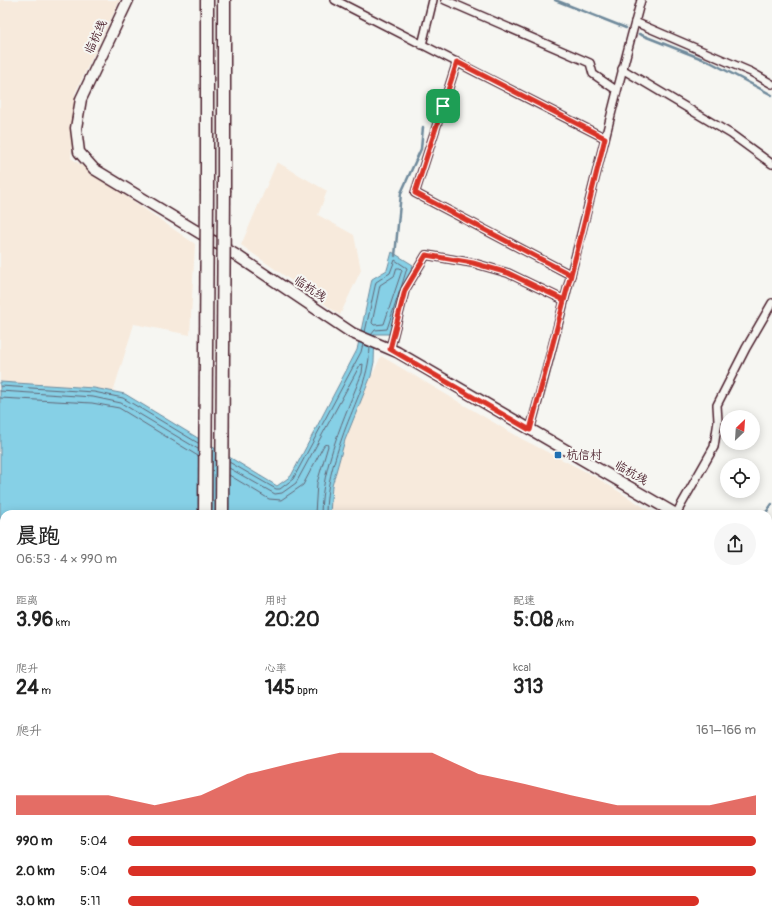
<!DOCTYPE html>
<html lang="zh">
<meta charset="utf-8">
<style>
:root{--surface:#fff;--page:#f6f6f6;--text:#222;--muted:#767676;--accent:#d93025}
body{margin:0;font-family:Pangolin,"LXGW WenKai TC",sans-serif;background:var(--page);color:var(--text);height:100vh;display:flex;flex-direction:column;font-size:15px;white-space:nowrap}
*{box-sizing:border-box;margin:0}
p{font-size:13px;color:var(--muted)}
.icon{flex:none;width:22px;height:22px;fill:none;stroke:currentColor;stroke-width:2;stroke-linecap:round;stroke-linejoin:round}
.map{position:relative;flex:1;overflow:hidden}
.drawer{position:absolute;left:0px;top:510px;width:772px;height:414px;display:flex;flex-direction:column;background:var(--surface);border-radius:12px 12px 0 0;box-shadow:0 2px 10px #0003}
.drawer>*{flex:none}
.needle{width:26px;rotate:25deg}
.buttons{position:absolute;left:720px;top:410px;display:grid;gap:8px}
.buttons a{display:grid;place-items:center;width:40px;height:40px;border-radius:50%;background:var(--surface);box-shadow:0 2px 10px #0003;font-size:20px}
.pin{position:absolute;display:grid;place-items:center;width:34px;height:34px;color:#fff;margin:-17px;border-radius:8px;box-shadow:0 2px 6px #0006}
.round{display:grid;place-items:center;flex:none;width:42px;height:42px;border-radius:21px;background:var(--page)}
.overview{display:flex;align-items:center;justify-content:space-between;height:68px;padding:0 16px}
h1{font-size:22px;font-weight:700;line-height:30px}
.metrics{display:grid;grid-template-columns:repeat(3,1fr);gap:6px;height:68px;padding:4px 16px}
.metrics div{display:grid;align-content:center}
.metrics b{font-size:20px;font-weight:700}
.metrics small{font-size:11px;font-weight:400}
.metrics p{font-size:11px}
.chart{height:112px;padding:8px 16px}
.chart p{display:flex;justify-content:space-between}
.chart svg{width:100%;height:72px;margin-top:4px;fill:var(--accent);opacity:.7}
ul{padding:0 16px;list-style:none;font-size:13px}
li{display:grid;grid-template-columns:64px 48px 1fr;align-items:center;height:30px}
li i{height:10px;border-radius:5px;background:var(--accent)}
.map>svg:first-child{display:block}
.built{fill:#f7eadc}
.green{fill:#b5e6a7;stroke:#808269}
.water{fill:#86d0e6;stroke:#6e899b}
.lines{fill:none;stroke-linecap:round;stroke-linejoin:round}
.shore{stroke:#626676;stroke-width:1}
.stream{stroke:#6e899b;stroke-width:2.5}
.street-casing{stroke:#4a1f2b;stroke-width:10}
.secondary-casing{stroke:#4a1f2b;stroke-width:13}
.primary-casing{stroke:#4a1f2b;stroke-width:15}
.street{stroke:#f6f6f2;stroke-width:7}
.secondary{stroke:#f6f6f2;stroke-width:10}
.primary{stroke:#f6f6f2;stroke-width:12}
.primary-bridge-casing{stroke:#4a1f2b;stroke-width:15;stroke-linecap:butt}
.primary-bridge{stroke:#f6f6f2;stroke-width:12}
.route-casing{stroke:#fff;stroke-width:8}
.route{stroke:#d93025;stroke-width:5}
.poi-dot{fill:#1f6fb2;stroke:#f6f6f2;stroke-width:1.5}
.labels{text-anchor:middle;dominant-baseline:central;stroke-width:4;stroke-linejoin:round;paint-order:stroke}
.street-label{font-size:12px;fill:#4a1f2b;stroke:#f6f6f2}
.poi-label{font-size:12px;fill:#4a1f2b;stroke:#f6f6f2;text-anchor:start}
</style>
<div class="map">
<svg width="772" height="924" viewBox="0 0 772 924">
<rect width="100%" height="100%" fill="#f6f6f2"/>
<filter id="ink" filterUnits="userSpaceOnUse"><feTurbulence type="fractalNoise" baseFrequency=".025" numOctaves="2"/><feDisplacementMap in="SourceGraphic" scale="8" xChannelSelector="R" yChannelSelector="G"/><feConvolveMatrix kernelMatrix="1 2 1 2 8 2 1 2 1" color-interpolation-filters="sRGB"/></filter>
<g filter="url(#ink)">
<g class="built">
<path d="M 0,0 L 120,0 L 75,93 L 71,158 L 195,244 L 190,335 L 134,324 L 113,392 L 94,388 L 0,382 Z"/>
<path d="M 277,162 L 327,191 L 318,215 L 354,235 L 361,270 L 340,315 L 241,245 Z"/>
<path d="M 381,356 L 522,439 L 594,476 L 655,514 L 424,514 L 439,480 L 424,514 L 330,514 L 334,479 L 345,440 L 362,397 Z"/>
<path d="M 516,920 L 591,920 L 597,924 L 513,924 Z"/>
</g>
<path class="green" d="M 768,832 L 772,834 L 772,924 L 627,924 L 620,920 L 768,920 Z"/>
<g class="water">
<path d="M 392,252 L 413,265 L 390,334 L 375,334 L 374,362 L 371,376 L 345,440 L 332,486 L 330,514 L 4,514 L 4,547 L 0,545 L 0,382 L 94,388 L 125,394 L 277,486 L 291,476 L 357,350 L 372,279 L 387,270 Z"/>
<path d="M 4,699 L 4,893 L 0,892 L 0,700 Z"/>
<path d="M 772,741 L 772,829 L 768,827 L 768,743 Z"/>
</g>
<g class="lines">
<g class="shore">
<path d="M 397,268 L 400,268 L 402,270 L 384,324 L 374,325 L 372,323 L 380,285 L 394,276 Z"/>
<path d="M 365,332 L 376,282 L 390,273 L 395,260 L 407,268 L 401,288"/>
<path d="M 371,335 L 375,330 L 387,329 L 400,290"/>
<path d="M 0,386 L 94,392 L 123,398 L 198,443"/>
<path d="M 0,391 L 93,397 L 121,403 L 198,449"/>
<path d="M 0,398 L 92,403 L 119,408 L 198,456"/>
<path d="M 229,462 L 276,489 L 280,489 L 293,479 L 361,352 L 363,344"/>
<path d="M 229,468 L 275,494 L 282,493 L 296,483 L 360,365 L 363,364 L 362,373 C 344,418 322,465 321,514"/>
<path d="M 229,475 L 269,499 L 281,500 L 303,485 L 324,445 L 327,444 L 328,446 L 317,483 L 315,514"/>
<path d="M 326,514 C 326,488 333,463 342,438 C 352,408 369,380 370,347"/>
</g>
<g class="stream">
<path d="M 555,0 L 626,28"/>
<path d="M 639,34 L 710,62 L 772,95"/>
<path d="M 395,256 L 401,193 L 421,149 L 423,127"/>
<path d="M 765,514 L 772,504"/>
</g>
<g class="street-casing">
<g id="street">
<path d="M 335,0 L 605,138"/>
<path d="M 445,0 L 590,63 L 593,74 L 616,90"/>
<path d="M 635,22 L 751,72 L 772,84"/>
<path d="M 422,45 L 433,0"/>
<path d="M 457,62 L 415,193 L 571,275"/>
<path d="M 622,69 L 731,134 L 772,164"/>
<path d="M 390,349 L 405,290 L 426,255 L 473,263 L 508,273 L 564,300"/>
<path d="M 530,430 C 570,287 602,143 641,0"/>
<path d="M 676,514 L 714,447 L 718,421 L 717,405 L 746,348 L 772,303"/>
<path d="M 0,612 L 4,613"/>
<path d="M 360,920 L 366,924"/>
<path d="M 601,920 L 606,924"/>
<path d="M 191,924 L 191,920"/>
<path d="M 246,924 L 246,920"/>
</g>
</g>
<g class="secondary-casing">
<g id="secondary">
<path d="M 128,0 L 81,99 L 76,128 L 79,152 L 94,169 L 236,255 L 352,333 L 397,352 L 676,514"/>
<path d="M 768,589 L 772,591"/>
</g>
</g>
<g class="primary-casing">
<g id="primary">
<path d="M 224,0 L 224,190"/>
<path d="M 207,190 L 207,0"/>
<path d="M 209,920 L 209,924"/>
<path d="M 227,924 L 227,920"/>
</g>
</g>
<use href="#street" class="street"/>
<use href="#secondary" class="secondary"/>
<use href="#primary" class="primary"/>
<g class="primary-bridge-casing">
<g id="primary-bridge">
<path d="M 205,514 L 207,190"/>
<path d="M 222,514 L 224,190"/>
</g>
</g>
<use href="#primary-bridge" class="primary-bridge"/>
</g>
</g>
<g class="lines" filter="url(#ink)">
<g class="route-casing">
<path id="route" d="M 443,106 L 415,193 L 571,275 L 564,300 L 508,273 L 473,263 L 426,255 L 405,290 L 390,349 L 530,430 L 579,244 L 605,138 L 457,62 L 443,106"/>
</g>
<use href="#route" class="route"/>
</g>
<rect class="poi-dot" x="554" y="451" width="8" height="8" rx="2"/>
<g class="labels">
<g class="street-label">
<text transform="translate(96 37) rotate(-65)">临杭线</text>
<text transform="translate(310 289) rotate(34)">临杭线</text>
<text transform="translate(631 473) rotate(30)">临杭线</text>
</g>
<g class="poi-label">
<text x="566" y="455">杭信村</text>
</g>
</g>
</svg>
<div class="buttons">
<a><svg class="needle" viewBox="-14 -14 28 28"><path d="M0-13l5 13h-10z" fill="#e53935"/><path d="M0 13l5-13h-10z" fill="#767676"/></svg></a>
<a><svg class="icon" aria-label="locate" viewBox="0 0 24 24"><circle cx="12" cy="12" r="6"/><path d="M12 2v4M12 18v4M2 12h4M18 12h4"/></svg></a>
</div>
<div class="pin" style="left:443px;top:106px;background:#1e9e55"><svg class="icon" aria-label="arrive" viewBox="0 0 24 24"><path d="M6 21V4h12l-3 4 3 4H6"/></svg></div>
<section class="drawer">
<div class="overview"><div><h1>晨跑</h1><p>06:53 · 4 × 990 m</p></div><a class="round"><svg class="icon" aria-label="share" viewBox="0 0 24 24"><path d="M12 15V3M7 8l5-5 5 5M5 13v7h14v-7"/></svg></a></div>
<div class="metrics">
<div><p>距离</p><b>3.96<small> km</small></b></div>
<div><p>用时</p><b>20:20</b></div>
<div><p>配速</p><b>5:08<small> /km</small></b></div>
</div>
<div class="metrics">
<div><p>爬升</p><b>24<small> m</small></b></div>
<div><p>心率</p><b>145<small> bpm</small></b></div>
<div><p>kcal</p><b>313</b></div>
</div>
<div class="chart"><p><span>爬升</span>161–166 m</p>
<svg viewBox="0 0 160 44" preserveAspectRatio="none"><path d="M0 44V32L10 32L20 32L30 38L40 32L50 19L60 12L70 6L80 6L90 6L100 19L110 25L120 32L130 38L140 38L150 38L160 32V44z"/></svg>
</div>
<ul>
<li><b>990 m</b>5:04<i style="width:100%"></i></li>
<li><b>2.0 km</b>5:04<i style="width:100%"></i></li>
<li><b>3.0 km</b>5:11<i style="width:91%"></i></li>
</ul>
</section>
</div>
